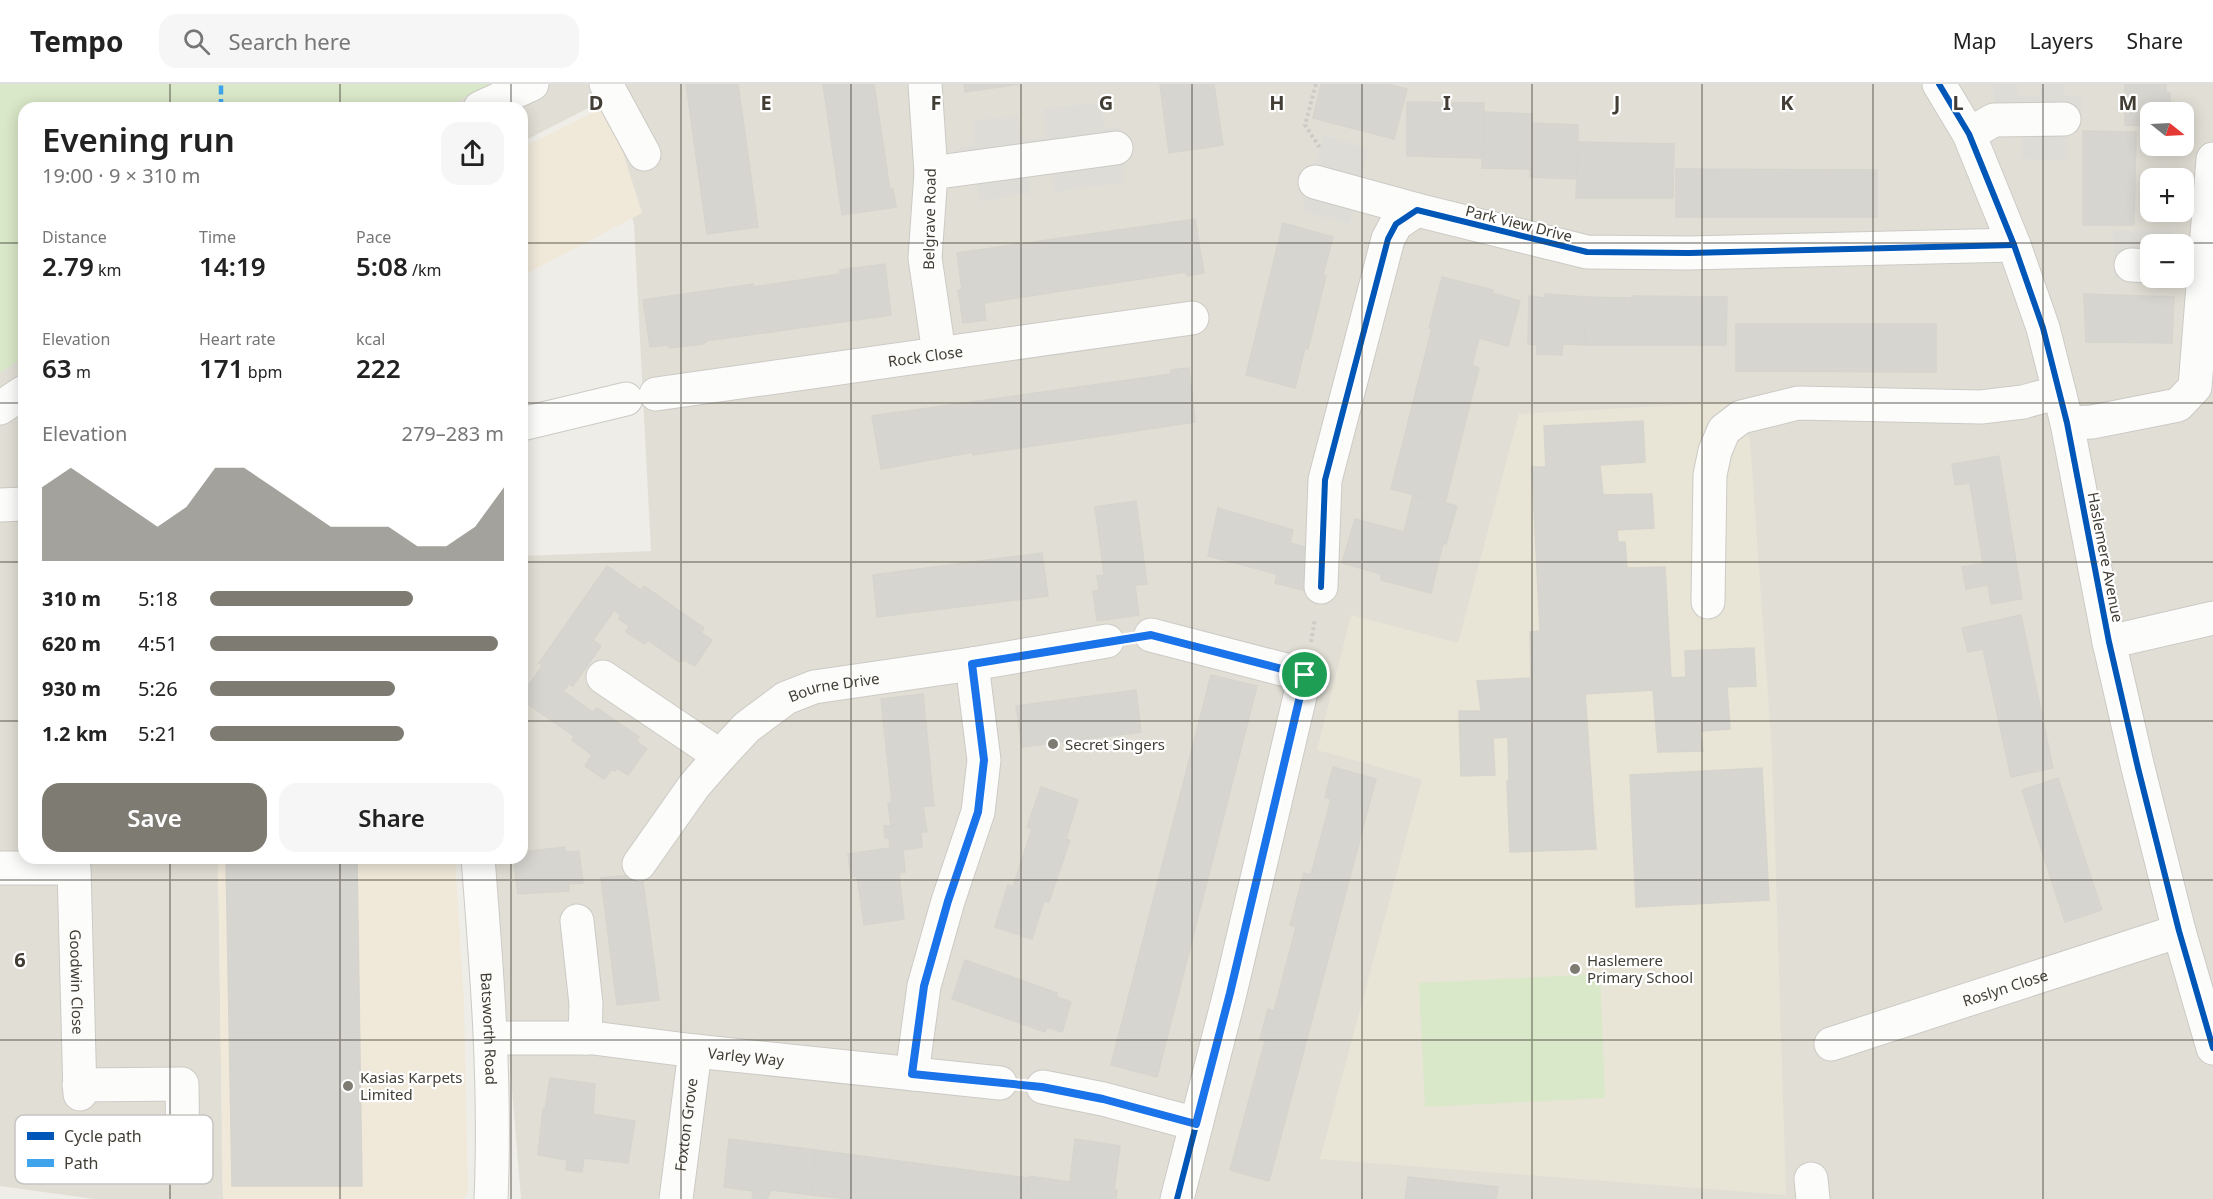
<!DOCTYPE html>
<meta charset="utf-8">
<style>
:root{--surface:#fff;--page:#f6f6f6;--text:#222;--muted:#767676;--line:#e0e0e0;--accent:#7e7b73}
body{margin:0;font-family:"Noto Sans",sans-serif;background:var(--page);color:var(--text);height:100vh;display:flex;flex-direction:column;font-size:22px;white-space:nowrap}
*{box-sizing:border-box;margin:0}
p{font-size:20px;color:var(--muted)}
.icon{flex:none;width:33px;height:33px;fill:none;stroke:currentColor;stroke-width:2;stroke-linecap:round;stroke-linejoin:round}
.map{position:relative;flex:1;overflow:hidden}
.drawer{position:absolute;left:18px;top:18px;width:510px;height:762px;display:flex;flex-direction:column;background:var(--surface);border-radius:18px;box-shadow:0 3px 15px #0003}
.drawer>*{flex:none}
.needle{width:39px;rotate:108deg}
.controls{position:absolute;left:2140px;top:18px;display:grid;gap:12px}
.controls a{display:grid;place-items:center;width:54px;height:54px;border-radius:12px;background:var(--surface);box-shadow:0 3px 15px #0003;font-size:30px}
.pin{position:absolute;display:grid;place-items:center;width:51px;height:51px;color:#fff;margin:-26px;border:3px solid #fff;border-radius:50%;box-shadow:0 2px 6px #0007}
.round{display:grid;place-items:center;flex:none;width:63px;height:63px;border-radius:18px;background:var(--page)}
.head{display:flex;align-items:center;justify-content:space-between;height:102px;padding:0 24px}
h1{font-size:33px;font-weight:600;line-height:45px}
.metrics{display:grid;grid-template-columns:repeat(3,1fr);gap:9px;height:102px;padding:6px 24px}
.metrics div{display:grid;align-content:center}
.metrics b{font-size:26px;font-weight:600}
.metrics small{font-size:16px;font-weight:400}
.metrics p{font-size:16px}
.chart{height:168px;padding:12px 24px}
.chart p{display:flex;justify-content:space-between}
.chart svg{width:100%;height:108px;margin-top:6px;fill:var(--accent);opacity:.7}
.button{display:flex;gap:12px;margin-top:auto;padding:12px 24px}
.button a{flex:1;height:69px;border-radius:18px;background:var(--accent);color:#fff;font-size:24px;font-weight:600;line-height:69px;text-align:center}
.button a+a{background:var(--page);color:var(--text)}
ul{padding:0 24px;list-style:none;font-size:20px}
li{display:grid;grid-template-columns:96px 72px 1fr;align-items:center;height:45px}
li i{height:15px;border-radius:8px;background:var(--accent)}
header{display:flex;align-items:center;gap:36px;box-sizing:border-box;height:84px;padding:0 30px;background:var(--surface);border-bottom:2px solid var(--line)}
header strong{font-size:28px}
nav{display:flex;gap:33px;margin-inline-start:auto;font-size:21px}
.search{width:420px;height:54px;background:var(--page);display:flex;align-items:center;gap:15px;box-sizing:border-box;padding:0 21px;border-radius:18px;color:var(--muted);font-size:22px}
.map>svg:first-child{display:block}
.residential{fill:#e1dfd5;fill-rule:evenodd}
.commercial{fill:#f0e9da}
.education{fill:#e8e5d7}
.green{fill:#d9e8c8}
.parking{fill:#dddcd7}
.building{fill:#d7d5d0;stroke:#d6d4cd;stroke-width:1.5}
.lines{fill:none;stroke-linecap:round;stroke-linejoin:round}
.minor-casing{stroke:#cccac5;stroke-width:35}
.path{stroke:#cccbc6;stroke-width:4;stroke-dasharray:3 3;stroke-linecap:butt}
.minor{stroke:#fcfcfb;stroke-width:33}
.quiet{stroke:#3fa4eb;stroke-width:4.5;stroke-dasharray:9 4.5;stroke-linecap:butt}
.cycleway-casing{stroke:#fff;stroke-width:10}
.cycleway{stroke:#0057b8;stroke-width:6}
.route-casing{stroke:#fff;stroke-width:12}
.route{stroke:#1a73e8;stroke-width:8}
.grid{fill:none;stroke:#423e35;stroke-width:1.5;stroke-opacity:0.55}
.poi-dot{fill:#7e7b73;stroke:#fff;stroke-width:2}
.labels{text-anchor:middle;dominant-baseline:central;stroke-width:4.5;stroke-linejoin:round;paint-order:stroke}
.street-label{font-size:15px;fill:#423e35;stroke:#fff}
.poi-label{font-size:15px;fill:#423e35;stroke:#fff;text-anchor:start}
.key{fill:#fff;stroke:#c6c5c2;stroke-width:1.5}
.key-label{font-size:16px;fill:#423e35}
.grid-label{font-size:20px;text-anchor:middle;font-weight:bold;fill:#423e35;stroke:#fff;stroke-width:4.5;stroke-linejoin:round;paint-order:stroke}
</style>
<header>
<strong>Tempo</strong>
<div class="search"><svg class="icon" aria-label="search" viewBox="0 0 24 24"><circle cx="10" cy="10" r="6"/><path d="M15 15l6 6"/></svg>Search here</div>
<nav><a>Map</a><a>Layers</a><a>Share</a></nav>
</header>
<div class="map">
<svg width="2213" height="1115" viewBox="0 0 2213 1115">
<rect width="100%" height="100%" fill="#eeede7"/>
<path class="residential" d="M 0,0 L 2213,0 L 2213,1115 L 521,1115 L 493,774 L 522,774 L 522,472 L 651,467 L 634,141 L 604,16 L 522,58 L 522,24 L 24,24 L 24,774 L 218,774 L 223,1115 L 94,1115 L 0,1102 ZM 2151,28 L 2184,28 L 2184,62 L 2151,62 ZM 2151,94 L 2184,94 L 2184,128 L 2151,128 ZM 2151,160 L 2184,160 L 2184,194 L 2151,194 Z"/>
<g class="commercial">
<path d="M 608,21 L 642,129 L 522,192 L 522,64 Z"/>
<path d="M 218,774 L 455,774 L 464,917 L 468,1108 L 464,1115 L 223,1115 Z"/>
</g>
<path class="education" d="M 1735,318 L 1750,357 L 1772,669 L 1786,1111 L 1320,1075 L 1422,695 L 1317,666 L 1351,531 L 1458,559 L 1519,330 Z"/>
<g class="green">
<path d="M 0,0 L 491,0 L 444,24 L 24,24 L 24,273 L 0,289 Z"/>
<path d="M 1600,890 L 1605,1014 L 1425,1023 L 1419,899 Z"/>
</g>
<g class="parking">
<path d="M 1993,0 L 2017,0 L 2017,12 L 2039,12 L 2040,0 L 2064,0 L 2064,11 L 2081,12 L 2081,41 L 2073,43 L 2068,50 L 2068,76 L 2023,75 L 2021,51 L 2015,48 L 2010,53 L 1994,18 Z"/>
<path d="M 1101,19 L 1104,44 L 1120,43 L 1125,98 L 1054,108 L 1050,81 L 1027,84 L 1030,109 L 979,118 L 977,93 L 959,95 L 956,64 L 975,61 L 973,37 L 1018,31 L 1022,56 L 1045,54 L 1043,24 Z"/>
<path d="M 1324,51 L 1369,65 L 1349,140 L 1302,127 Z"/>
<path d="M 2113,146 L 2172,147 L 2172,160 L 2151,160 L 2151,194 L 2184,194 L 2183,198 L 2177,194 L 2114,195 Z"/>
</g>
<g class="building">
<path d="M 686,0 L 738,0 L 758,143 L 707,150 Z"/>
<path d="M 823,0 L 874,0 L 890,106 L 893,105 L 896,123 L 842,131 Z"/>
<path d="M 964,0 L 1019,0 L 965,8 Z"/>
<path d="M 1160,0 L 1214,0 L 1223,61 L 1169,69 Z"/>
<path d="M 1321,0 L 1387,0 L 1407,5 L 1394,55 L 1313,34 Z"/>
<path d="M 2125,0 L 2166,0 L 2166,9 L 2170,9 L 2170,28 L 2151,28 L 2151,42 L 2125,41 Z"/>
<path d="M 1407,18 L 1484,19 L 1483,74 L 1407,72 Z"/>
<path d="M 1484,28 L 1532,30 L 1530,85 L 1482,84 Z"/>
<path d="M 1531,39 L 1578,41 L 1577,95 L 1530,93 Z"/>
<path d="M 2083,47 L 2136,48 L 2134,141 L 2083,141 Z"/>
<path d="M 1578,58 L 1674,60 L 1673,114 L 1576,114 Z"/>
<path d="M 1676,85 L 1877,86 L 1877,133 L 1676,133 Z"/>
<path d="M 1195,135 L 1204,189 L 1187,192 L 1186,188 L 984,219 L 986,236 L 963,239 L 958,206 L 962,206 L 957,169 Z"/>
<path d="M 1283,139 L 1333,153 L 1323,191 L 1326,192 L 1308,265 L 1305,264 L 1295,304 L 1246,291 Z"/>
<path d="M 885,180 L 891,231 L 706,257 L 704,260 L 670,264 L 667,261 L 650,263 L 643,216 L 753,200 L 753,203 L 840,190 L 840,186 Z"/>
<path d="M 1442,193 L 1493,206 L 1492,209 L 1520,217 L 1508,262 L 1479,254 L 1472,281 L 1479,284 L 1445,419 L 1391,405 L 1432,244 L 1429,244 Z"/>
<path d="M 1545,210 L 1586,213 L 1585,261 L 1563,260 L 1562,271 L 1537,270 L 1537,261 L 1528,260 L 1529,212 L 1545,214 Z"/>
<path d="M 2084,210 L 2174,213 L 2172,259 L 2086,258 Z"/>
<path d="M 1632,212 L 1727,213 L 1726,261 L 1631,261 Z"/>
<path d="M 1586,213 L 1632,214 L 1631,261 L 1585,261 Z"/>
<path d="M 1736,240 L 1936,240 L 1936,288 L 1736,287 Z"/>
<path d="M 1189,284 L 1195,338 L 973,371 L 973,368 L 881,385 L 872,332 L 1171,290 L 1171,286 Z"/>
<path d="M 1643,337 L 1645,378 L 1600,381 L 1603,411 L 1652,410 L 1654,444 L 1617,446 L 1618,458 L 1625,458 L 1627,484 L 1665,483 L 1671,594 L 1686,593 L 1685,567 L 1754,564 L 1756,602 L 1727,603 L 1730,645 L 1700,647 L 1703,667 L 1658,668 L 1653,606 L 1585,610 L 1596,765 L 1510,768 L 1507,697 L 1509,697 L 1508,653 L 1493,654 L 1495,691 L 1461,692 L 1459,627 L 1481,627 L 1477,597 L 1531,594 L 1530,548 L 1540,547 L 1532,383 L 1546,383 L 1544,342 Z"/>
<path d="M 1999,372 L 2022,515 L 1991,520 L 1988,501 L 1966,505 L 1962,483 L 1983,480 L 1970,399 L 1955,401 L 1952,380 Z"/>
<path d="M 1413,411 L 1457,422 L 1446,460 L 1443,459 L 1431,509 L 1381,496 L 1381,490 L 1342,479 L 1355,435 L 1404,448 Z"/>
<path d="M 1136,417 L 1147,500 L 1135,501 L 1139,531 L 1097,537 L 1093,507 L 1099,506 L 1097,492 L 1104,491 L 1095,423 Z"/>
<path d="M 1218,424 L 1293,446 L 1290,459 L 1316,466 L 1306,507 L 1275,499 L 1277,490 L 1208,472 Z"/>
<path d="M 1042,469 L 1048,512 L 877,533 L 873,491 Z"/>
<path d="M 607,482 L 641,506 L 644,502 L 704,544 L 701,549 L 712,556 L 695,582 L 685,576 L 679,578 L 648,556 L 645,560 L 626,548 L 629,542 L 619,535 L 621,531 L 614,526 L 593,556 L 601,562 L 573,602 L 569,600 L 563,607 L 593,628 L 597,624 L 639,653 L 636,657 L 647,665 L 628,691 L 617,684 L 615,687 L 611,686 L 604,695 L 585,682 L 592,671 L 572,656 L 574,652 L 522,616 L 522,611 L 543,581 L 539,579 Z"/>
<path d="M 2021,531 L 2053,684 L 2011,693 L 1983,565 L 1968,568 L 1962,544 Z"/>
<path d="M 1211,591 L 1257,602 L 1157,993 L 1111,981 Z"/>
<path d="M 1136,606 L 1141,648 L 1022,663 L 1016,622 Z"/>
<path d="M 923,610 L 934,722 L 923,722 L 927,748 L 921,748 L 922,763 L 903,766 L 905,788 L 899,789 L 904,835 L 864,841 L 857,792 L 851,793 L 848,770 L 890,764 L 889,754 L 885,754 L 884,742 L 891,742 L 888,719 L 892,719 L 881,615 Z"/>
<path d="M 1333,683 L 1376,695 L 1269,1097 L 1230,1086 L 1265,957 L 1260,955 L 1268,925 L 1274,927 L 1296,843 L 1290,841 L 1304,789 L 1311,791 L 1331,715 L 1325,713 Z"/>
<path d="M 1762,684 L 1769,816 L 1636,823 L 1630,691 Z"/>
<path d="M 2058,694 L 2102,826 L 2065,838 L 2022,706 Z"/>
<path d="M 1041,703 L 1078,716 L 1066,755 L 1070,756 L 1049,818 L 1044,817 L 1032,855 L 995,843 L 1008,801 L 1013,803 L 1032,745 L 1027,743 Z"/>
<path d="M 565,763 L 565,768 L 579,767 L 583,799 L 569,800 L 569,807 L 518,810 L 513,774 L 522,774 L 522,768 Z"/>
<path d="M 226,774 L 357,774 L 362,1102 L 232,1102 Z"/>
<path d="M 642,790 L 659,916 L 617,921 L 601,794 Z"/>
<path d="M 965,876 L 1057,909 L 1057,913 L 1071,918 L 1062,948 L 1047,943 L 1045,948 L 952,915 Z"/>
<path d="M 550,994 L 595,1000 L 593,1030 L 635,1037 L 628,1079 L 584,1074 L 582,1088 L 566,1086 L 567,1076 L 538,1071 L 543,1025 L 545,1025 Z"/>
<path d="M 729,1055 L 816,1066 L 812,1111 L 771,1106 L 767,1115 L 752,1115 L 753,1107 L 724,1103 Z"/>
<path d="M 1075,1055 L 1120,1062 L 1114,1106 L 1117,1106 L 1116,1115 L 1026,1115 L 1029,1092 L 1070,1098 Z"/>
<path d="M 816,1066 L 1028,1094 L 1026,1115 L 848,1115 L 812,1111 Z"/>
<path d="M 1408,1093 L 1498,1103 L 1496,1115 L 1405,1115 Z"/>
</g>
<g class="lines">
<g class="minor-casing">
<g id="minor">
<path d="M 606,0 L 644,70"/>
<path d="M 925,0 L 931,89 L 925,174 L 939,269"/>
<path d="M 1939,0 L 1969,50 L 2014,161 L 2043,244 L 2067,339 L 2109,558 L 2138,684 L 2179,847 L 2213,964"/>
<path d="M 480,24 L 532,0"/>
<path d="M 1969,50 L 1994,36 L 2064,35"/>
<path d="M 931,89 L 1116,64"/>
<path d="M 1315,98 L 1417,126"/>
<path d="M 2131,181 L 2151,182"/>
<path id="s1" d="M 656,310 L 1192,234"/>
<path d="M 0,324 L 24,308"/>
<path d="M 2067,339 L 2092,338 L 2178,321 L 2195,303 L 2213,75"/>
<path d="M 522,340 L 626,315"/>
<path d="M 0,421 L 24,420"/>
<path d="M 1321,503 L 1325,396 L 1388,155 L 1396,140 L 1417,126 L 1587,168 L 1689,169 L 2014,161"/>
<path d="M 1708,518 L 1710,391 L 1715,367 L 1724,346 L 1741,333 L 1798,319 L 1981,323 L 2023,318 L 2059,308"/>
<path d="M 1151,551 L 1305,591 L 1230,909 L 1177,1115"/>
<path d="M 2109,558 L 2213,534"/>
<path id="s2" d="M 603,593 L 720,672 L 747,643 L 786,614 L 814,603 L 972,580 L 1107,557"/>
<path id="s3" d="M 478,774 C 487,888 496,1001 491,1115"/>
<path d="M 639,780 L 694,702 L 720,672"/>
<path id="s4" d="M 0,784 L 74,784 L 80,1010"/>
<path d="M 577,837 L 586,920 L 585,954"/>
<path id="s5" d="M 492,954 L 593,954 L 695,967 L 1000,999"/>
<path id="s6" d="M 1831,960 L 2179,847"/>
<path d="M 912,990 L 924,902 L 948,817 L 978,728 L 984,676 L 972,580"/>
<path d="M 79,1001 L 182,1000 L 183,1078"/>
<path d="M 1043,1003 L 1103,1015 L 1196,1040"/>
<path d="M 1811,1095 L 1813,1115"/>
<path id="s7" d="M 676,1115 L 695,967"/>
</g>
</g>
<g class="path">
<path d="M 1316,0 L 1305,41 L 1320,64"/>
<path d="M 1311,558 L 1315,535"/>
</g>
<use href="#minor" class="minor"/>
<path class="quiet" d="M 221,24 L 221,0"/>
<g class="cycleway-casing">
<g id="cycleway">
<path d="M 1939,0 L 1969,50 L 2014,161 L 2043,244 L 2067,339 L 2109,558 L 2138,684 L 2179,847 L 2213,964"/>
<path d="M 1321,503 L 1325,396 L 1388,155 L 1396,140 L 1417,126 L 1587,168 L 1689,169 L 2014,161"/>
<path d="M 1107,557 L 1151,551 L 1305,591 L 1230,909 L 1177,1115"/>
</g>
</g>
<use href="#cycleway" class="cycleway"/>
</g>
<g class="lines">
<g class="route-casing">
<path id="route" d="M 1151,551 L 1305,591 L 1230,909 L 1196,1040 L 1103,1015 L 1042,1003 L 912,990 L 924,902 L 948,817 L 978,728 L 984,676 L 972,580 Z"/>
</g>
<use href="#route" class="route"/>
</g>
<path class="grid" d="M 170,0 L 170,24M 340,0 L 340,24M 511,0 L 511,24M 681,0 L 681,1115M 851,0 L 851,1115M 1021,0 L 1021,1115M 1192,0 L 1192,1115M 1362,0 L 1362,1115M 1532,0 L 1532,1115M 1702,0 L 1702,1115M 1873,0 L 1873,1115M 2043,0 L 2043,1115M 0,159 L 24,159M 522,159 L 2213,159M 0,319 L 24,319M 522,319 L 2213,319M 0,478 L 24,478M 522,478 L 2213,478M 0,637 L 24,637M 522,637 L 2213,637M 170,774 L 170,1115M 340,774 L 340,1115M 511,774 L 511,1115M 0,796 L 2213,796M 0,956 L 2213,956"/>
<g class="poi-dot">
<circle cx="1053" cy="660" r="6"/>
<circle cx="1575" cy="885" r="6"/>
<circle cx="348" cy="1002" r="6"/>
</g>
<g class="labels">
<g class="street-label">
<text transform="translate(929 135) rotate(-89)">Belgrave Road</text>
<text transform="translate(1519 139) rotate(14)">Park View Drive</text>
<text stroke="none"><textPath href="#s1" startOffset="272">Rock Close</textPath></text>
<text transform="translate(2106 473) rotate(79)">Haslemere Avenue</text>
<text stroke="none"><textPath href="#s2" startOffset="279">Bourne Drive</textPath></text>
<text stroke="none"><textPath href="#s4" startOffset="188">Goodwin Close</textPath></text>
<text stroke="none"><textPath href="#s6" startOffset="183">Roslyn Close</textPath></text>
<text stroke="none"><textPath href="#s3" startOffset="171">Batsworth Road</textPath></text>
<text stroke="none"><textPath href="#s5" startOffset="255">Varley Way</textPath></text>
<text stroke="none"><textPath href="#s7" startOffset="75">Foxton Grove</textPath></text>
</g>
<g class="poi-label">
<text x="1065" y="660">Secret Singers</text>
<text x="1587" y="876">Haslemere<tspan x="1587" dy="17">Primary School</tspan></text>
<text x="360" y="993">Kasias Karpets<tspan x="360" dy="17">Limited</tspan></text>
</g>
</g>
<rect x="15" y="1031" width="198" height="69" rx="9" class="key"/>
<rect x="27" y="1048" width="27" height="8" fill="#0057b8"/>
<rect x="27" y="1075" width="27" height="8" fill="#3fa4eb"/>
<g class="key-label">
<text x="64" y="1058">Cycle path</text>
<text x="64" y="1085">Path</text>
</g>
<g class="grid-label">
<text x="596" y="26">D</text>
<text x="766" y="26">E</text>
<text x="936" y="26">F</text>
<text x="1106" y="26">G</text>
<text x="1277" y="26">H</text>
<text x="1447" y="26">I</text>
<text x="1617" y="26">J</text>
<text x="1787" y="26">K</text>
<text x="1958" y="26">L</text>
<text x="2128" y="26">M</text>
<text x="20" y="883">6</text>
</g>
</svg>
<div class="controls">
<a><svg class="needle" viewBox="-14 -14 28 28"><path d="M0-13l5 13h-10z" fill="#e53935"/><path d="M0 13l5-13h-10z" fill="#767676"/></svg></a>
<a>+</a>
<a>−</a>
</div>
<div class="pin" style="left:1305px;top:591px;background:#1e9e55"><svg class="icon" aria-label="arrive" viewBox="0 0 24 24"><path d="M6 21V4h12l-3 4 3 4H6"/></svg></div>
<section class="drawer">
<div class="head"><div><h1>Evening run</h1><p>19:00 · 9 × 310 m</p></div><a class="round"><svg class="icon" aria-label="share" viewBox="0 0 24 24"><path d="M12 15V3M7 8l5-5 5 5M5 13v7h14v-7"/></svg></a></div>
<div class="metrics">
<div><p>Distance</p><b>2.79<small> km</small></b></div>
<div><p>Time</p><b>14:19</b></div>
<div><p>Pace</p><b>5:08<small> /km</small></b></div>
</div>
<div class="metrics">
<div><p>Elevation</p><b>63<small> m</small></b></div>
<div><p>Heart rate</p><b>171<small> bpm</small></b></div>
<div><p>kcal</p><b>222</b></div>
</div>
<div class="chart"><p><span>Elevation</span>279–283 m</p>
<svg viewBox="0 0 160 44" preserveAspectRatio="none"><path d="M0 44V14L10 6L20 14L30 22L40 30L50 22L60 6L70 6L80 14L90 22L100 30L110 30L120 30L130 38L140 38L150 30L160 14V44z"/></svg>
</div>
<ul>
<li><b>310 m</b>5:18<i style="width:69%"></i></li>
<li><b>620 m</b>4:51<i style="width:98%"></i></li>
<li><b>930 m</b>5:26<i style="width:63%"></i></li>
<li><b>1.2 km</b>5:21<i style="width:66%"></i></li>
</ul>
<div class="button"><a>Save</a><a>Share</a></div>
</section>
</div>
